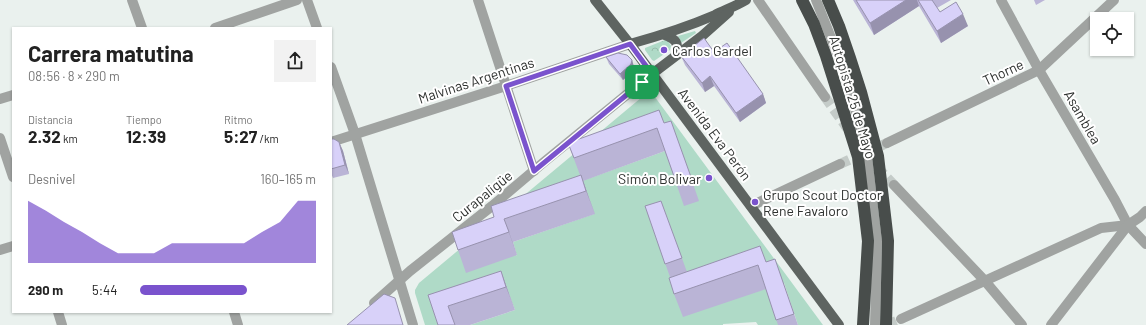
<!DOCTYPE html>
<html lang="es">
<meta charset="utf-8">
<style>
:root{--surface:#fff;--page:#f2f2f2;--text:#222;--muted:#767676;--accent:#7a53cd}
body{margin:0;font-family:Barlow,sans-serif;background:var(--page);color:var(--text);height:100vh;display:flex;flex-direction:column;font-size:15px;white-space:nowrap}
*{box-sizing:border-box;margin:0}
p{font-size:13px;color:var(--muted)}
.icon{flex:none;width:22px;height:22px;fill:none;stroke:currentColor;stroke-width:2;stroke-linecap:round;stroke-linejoin:round}
.map{position:relative;flex:1;overflow:hidden}
.details{position:absolute;left:12px;top:27px;width:320px;height:286px;display:flex;flex-direction:column;background:var(--surface);border-radius:0px;box-shadow:0 1px 3px #0004}
.details>*{flex:none}
.buttons{position:absolute;left:1090px;top:12px;display:grid;gap:8px}
.buttons a{display:grid;place-items:center;width:44px;height:44px;border-radius:0px;background:var(--surface);box-shadow:0 1px 3px #0004;font-size:20px}
.pin{position:absolute;display:grid;place-items:center;width:34px;height:34px;color:#fff;margin:-17px;border-radius:8px;box-shadow:0 2px 6px #0006}
.round{display:grid;place-items:center;flex:none;width:42px;height:42px;border-radius:0px;background:var(--page)}
.headline{display:flex;align-items:center;justify-content:space-between;height:68px;padding:0 16px}
h1{font-size:22px;font-weight:700;line-height:30px}
.stats{display:grid;grid-template-columns:repeat(3,1fr);gap:6px;height:68px;padding:4px 16px}
.stats div{display:grid;align-content:center}
.stats b{font-size:17px;font-weight:700}
.stats small{font-size:11px;font-weight:400}
.stats p{font-size:11px}
.chart{height:112px;padding:8px 16px}
.chart p{display:flex;justify-content:space-between}
.chart svg{width:100%;height:72px;margin-top:4px;fill:var(--accent);opacity:.7}
ul{padding:0 16px;list-style:none;font-size:13px}
li{display:grid;grid-template-columns:64px 48px 1fr;align-items:center;height:30px}
li i{height:10px;border-radius:5px;background:var(--accent)}
.map>svg:first-child{display:block}
.green{fill:#afdac7;fill-rule:evenodd}
.park{fill:url(#park-crowns)}
.lines{fill:none;stroke-linecap:round;stroke-linejoin:round}
.minor-tunnel{stroke:#c4cbc8;stroke-width:10;stroke-dasharray:10 5;stroke-linecap:butt}
.minor{stroke:#a0a3a1;stroke-width:10}
.major{stroke:#5e6461;stroke-width:10}
.minor-bridge{stroke:#a0a3a1;stroke-width:10}
.highway-bridge{stroke:#484d4b;stroke-width:12}
.wall{fill:#bab4d6}
.shaded-wall{fill:#9792ae}
.building{fill:#d8d1f9;stroke:#9792ae}
.route-casing{stroke:#fff;stroke-width:8}
.route{stroke:#7a53cd;stroke-width:5}
.poi-dot{fill:#7a53cd;stroke:#fff;stroke-width:1.5}
.labels{text-anchor:middle;dominant-baseline:central;stroke-width:4;stroke-linejoin:round;paint-order:stroke}
.poi-label{font-size:14px;fill:#2e312f;stroke:#fff;text-anchor:start}
.street-label{font-size:14px;fill:#2e312f;stroke:#fff}
</style>
<div class="map">
<svg width="1146" height="325" viewBox="0 0 1146 325">
<defs>
<pattern id="park-crowns" width="20" height="18" patternUnits="userSpaceOnUse"><rect width="20" height="18" fill="#afdac7"/><path d="M2 6a3 3 0 1 1 6 0M12 15a3 3 0 1 1 6 0" fill="none" stroke="#97bcab"/></pattern>
</defs>
<rect width="100%" height="100%" fill="#eaf1ee"/>
<g class="green">
<path d="M 695,31 L 696,33 L 681,43 L 678,36 Z"/>
<path d="M 648,92 L 652,93 L 823,325 L 798,325 L 784,283 L 766,288 L 779,325 L 758,325 L 756,322 L 723,324 L 723,325 L 470,325 L 515,310 L 509,294 L 438,325 L 425,325 L 415,293 L 415,290 L 419,283 ZM 679,144 L 665,151 L 582,181 ZM 589,198 L 594,214 L 513,242 L 517,256 L 499,229 Z"/>
</g>
<path class="park" d="M 665,40 L 668,41 L 671,46 L 670,50 L 654,61 L 652,60 L 645,50 L 645,48 Z"/>
<g class="lines">
<g class="minor-tunnel">
<path d="M 825,97 L 847,128"/>
<path d="M 840,164 L 887,143"/>
<path d="M 877,167 L 894,185"/>
<path d="M 887,325 L 901,319"/>
</g>
<g class="minor">
<path d="M 132,0 L 142,28"/>
<path d="M 307,0 L 317,28"/>
<path d="M 478,0 L 534,171"/>
<path d="M 758,0 L 825,97"/>
<path d="M 1001,0 L 1039,70 L 1115,200 L 1128,225 L 1146,244"/>
<path d="M 215,28 L 297,0"/>
<path d="M 331,67 L 355,134 L 413,325"/>
<path d="M 0,99 L 13,95"/>
<path d="M 0,138 L 13,177"/>
<path d="M 331,142 L 506,86 L 630,44"/>
<path d="M 887,143 L 1039,70 L 1114,0"/>
<path d="M 894,185 L 985,281 L 1022,325"/>
<path d="M 751,206 L 840,164"/>
<path d="M 0,250 L 13,246"/>
<path d="M 374,303 L 410,271 L 492,206 L 544,162 L 652,74"/>
<path d="M 58,312 L 62,325"/>
<path d="M 234,312 L 238,325"/>
<path d="M 901,319 L 1101,228 L 1128,225"/>
<path d="M 1051,325 L 1128,225 L 1140,217 L 1146,211"/>
</g>
<g class="major">
<path d="M 595,0 L 630,44 L 839,325"/>
<path d="M 665,35 C 676,39 679,43 676,55"/>
<path d="M 630,44 C 659,36 687,27 715,15 C 725,10 736,6 746,0"/>
<path d="M 652,74 L 702,36 L 729,12"/>
</g>
<path class="minor-bridge" d="M 816,0 L 847,78 L 867,156 L 877,241 L 875,325"/>
<g class="highway-bridge">
<path d="M 802,0 L 814,24 L 826,56 L 858,157 L 868,241 L 863,325"/>
<path d="M 828,0 L 839,26 L 850,58 L 861,92 L 878,156 L 888,241 L 886,325"/>
</g>
</g>
<g class="wall">
<path d="M 853,0 L 951,0 L 937,8 L 940,12 L 968,26 L 941,43 L 919,6 L 874,35 Z"/>
<path d="M 1034,0 L 1045,0 L 1036,5 Z"/>
<path d="M 714,52 L 763,94 L 766,103 L 740,122 L 714,86 L 705,92 L 685,65 L 681,56 Z"/>
<path d="M 606,57 L 632,60 L 634,67 L 633,71 L 623,80 L 609,64 Z"/>
<path d="M 664,123 L 679,144 L 699,201 L 684,206 L 665,151 L 583,181 L 595,214 L 513,242 L 517,255 L 466,273 L 458,250 L 494,217 L 580,175 L 568,143 Z"/>
<path d="M 331,139 L 339,142 L 343,151 L 349,174 L 333,178 L 331,173 Z"/>
<path d="M 661,201 L 687,272 L 766,262 L 775,259 L 798,325 L 778,325 L 766,289 L 683,317 L 674,294 L 670,277 L 645,206 Z"/>
<path d="M 501,271 L 515,310 L 470,325 L 438,325 L 428,295 Z"/>
</g>
<g class="shaded-wall">
<path d="M 906,0 L 917,0 L 919,6 L 874,35 L 870,23 Z"/>
<path d="M 963,14 L 968,26 L 941,43 L 937,31 Z"/>
<path d="M 632,60 L 634,67 L 633,71 L 623,80 L 620,74 Z"/>
<path d="M 710,76 L 714,86 L 705,92 L 702,83 Z"/>
<path d="M 763,94 L 766,103 L 740,122 L 736,113 Z"/>
<path d="M 339,142 L 343,151 L 349,174 L 345,165 Z"/>
<path d="M 581,175 L 589,198 L 595,214 L 586,191 Z"/>
<path d="M 504,219 L 517,255 L 509,232 Z"/>
<path d="M 501,271 L 509,294 L 515,310 L 506,287 Z"/>
</g>
<g class="building">
<path d="M 856,0 L 906,0 L 870,23 Z"/>
<path d="M 918,0 L 932,0 L 940,12 L 956,2 L 963,14 L 937,31 Z"/>
<path d="M 704,38 L 714,52 L 727,43 L 763,94 L 736,113 L 710,76 L 702,83 L 681,56 Z"/>
<path d="M 618,53 L 627,55 L 632,60 L 631,64 L 620,74 L 606,57 Z"/>
<path d="M 659,110 L 664,123 L 671,121 L 691,177 L 676,182 L 657,128 L 574,158 L 568,143 Z"/>
<path d="M 331,139 L 334,139 L 339,142 L 345,165 L 331,169 Z"/>
<path d="M 581,175 L 586,191 L 504,219 L 509,232 L 458,250 L 452,232 L 494,217 L 491,206 Z"/>
<path d="M 661,201 L 682,258 L 665,264 L 645,206 Z"/>
<path d="M 760,246 L 766,262 L 775,259 L 794,314 L 776,320 L 758,265 L 674,294 L 669,278 Z"/>
<path d="M 501,271 L 506,287 L 448,306 L 455,325 L 438,325 L 428,295 Z"/>
<path d="M 384,294 L 395,298 L 403,325 L 347,325 Z"/>
</g>
<g class="lines">
<g class="route-casing">
<path id="route" d="M 630,44 L 652,74 L 534,171 L 506,86 Z"/>
</g>
<use href="#route" class="route"/>
</g>
<g class="poi-dot">
<circle cx="664" cy="50" r="4"/>
<circle cx="709" cy="178" r="4"/>
<circle cx="755" cy="202" r="4"/>
</g>
<g class="labels">
<g class="poi-label">
<text x="672" y="50">Carlos Gardel</text>
<text x="701" y="178" text-anchor="end">Simón Bolivar</text>
<text x="763" y="194">Grupo Scout Doctor<tspan x="763" dy="16">Rene Favaloro</tspan></text>
</g>
<g class="street-label">
<text transform="translate(1003 72) rotate(-25)">Thorne</text>
<text transform="translate(476 80) rotate(-18)">Malvinas Argentinas</text>
<text transform="translate(853 97) rotate(73)">Autopista 25 de Mayo</text>
<text transform="translate(1083 117) rotate(60)">Asamblea</text>
<text transform="translate(715 134) rotate(53)">Avenida Eva Perón</text>
<text transform="translate(482 196) rotate(-39)">Curapaligüe</text>
</g>
</g>
</svg>
<div class="buttons">
<a><svg class="icon" aria-label="locate" viewBox="0 0 24 24"><circle cx="12" cy="12" r="6"/><path d="M12 2v4M12 18v4M2 12h4M18 12h4"/></svg></a>
</div>
<div class="pin" style="left:642px;top:82px;background:#1e9e55"><svg class="icon" aria-label="arrive" viewBox="0 0 24 24"><path d="M6 21V4h12l-3 4 3 4H6"/></svg></div>
<section class="details">
<div class="headline"><div><h1>Carrera matutina</h1><p>08:56 · 8 × 290 m</p></div><a class="round"><svg class="icon" aria-label="share" viewBox="0 0 24 24"><path d="M12 15V3M7 8l5-5 5 5M5 13v7h14v-7"/></svg></a></div>
<div class="stats">
<div><p>Distancia</p><b>2.32<small> km</small></b></div>
<div><p>Tiempo</p><b>12:39</b></div>
<div><p>Ritmo</p><b>5:27<small> /km</small></b></div>
</div>
<div class="chart"><p><span>Desnivel</span>160–165 m</p>
<svg viewBox="0 0 160 44" preserveAspectRatio="none"><path d="M0 44V6L10 12L20 19L30 25L40 32L50 38L60 38L70 38L80 32L90 32L100 32L110 32L120 32L130 25L140 19L150 6L160 6V44z"/></svg>
</div>
<ul>
<li><b>290 m</b>5:44<i style="width:61%"></i></li>
</ul>
</section>
</div>
